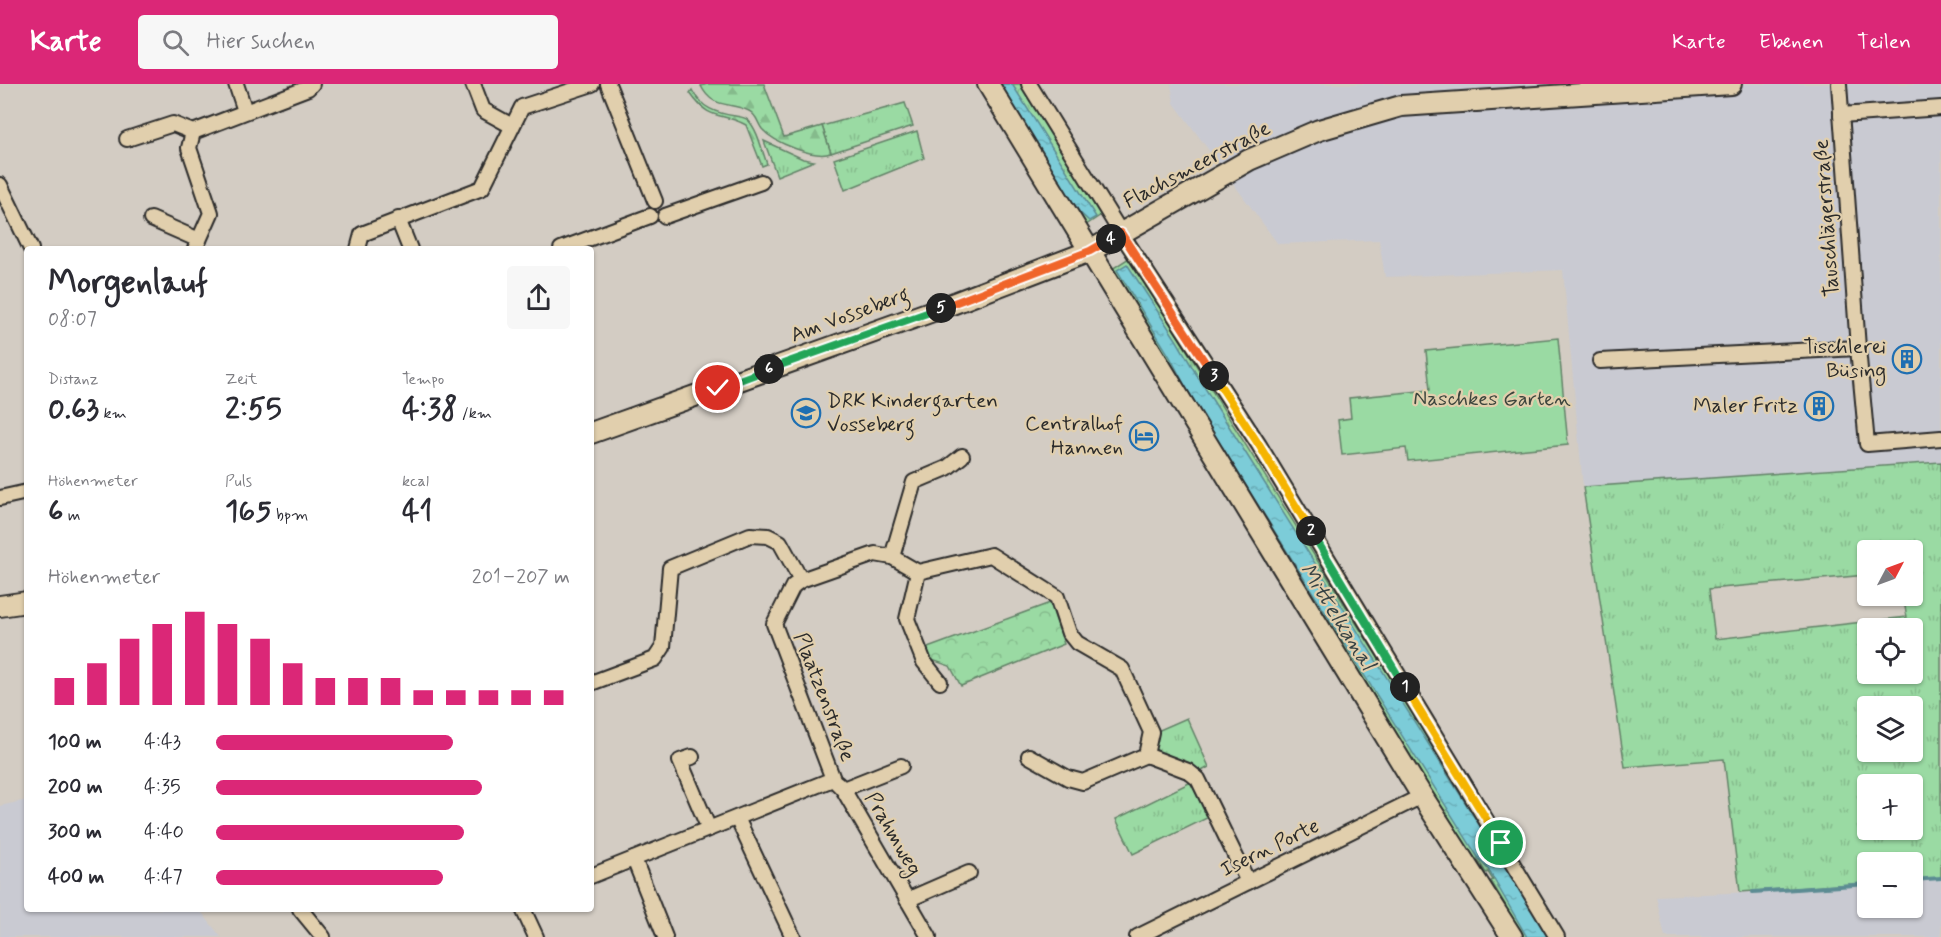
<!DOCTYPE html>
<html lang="de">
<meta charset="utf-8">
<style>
:root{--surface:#fff;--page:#f7f7f7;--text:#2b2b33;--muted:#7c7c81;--accent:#db2777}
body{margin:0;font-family:Mynerve,sans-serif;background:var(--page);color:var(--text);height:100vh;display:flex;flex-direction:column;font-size:22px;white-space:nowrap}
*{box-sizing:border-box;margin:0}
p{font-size:20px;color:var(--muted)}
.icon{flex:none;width:33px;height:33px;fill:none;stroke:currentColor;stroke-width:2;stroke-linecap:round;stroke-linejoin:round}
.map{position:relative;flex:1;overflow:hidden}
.side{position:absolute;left:24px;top:162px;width:570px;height:666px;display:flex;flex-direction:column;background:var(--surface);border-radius:6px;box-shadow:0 2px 4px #0004}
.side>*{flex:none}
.needle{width:39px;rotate:49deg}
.buttons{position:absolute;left:1857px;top:456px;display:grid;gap:12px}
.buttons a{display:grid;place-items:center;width:66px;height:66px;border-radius:6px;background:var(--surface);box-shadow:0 2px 4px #0004;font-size:30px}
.pin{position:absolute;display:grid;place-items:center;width:51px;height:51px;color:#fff;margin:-26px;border:3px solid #fff;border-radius:50%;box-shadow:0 2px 6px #0007}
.km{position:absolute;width:30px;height:30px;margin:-15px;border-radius:50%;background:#222;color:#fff;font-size:16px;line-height:30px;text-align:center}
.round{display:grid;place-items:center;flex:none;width:63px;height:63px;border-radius:6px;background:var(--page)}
.head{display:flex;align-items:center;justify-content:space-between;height:102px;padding:0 24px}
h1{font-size:33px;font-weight:800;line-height:45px}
.stats{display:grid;grid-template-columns:repeat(3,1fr);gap:9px;height:102px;padding:6px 24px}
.stats div{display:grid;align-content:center}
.stats b{font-size:30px;font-weight:800}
.stats small{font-size:16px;font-weight:400}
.stats p{font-size:16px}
.chart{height:168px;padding:12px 24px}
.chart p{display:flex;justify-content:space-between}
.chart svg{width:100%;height:108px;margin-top:6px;stroke:var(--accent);stroke-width:6}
ul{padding:0 24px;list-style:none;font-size:20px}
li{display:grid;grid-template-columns:96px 72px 1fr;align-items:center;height:45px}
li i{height:15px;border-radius:8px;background:var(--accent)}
header{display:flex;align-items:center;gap:36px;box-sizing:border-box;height:84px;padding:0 30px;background:var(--accent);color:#fff}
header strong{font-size:28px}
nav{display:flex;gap:33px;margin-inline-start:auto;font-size:21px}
.search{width:420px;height:54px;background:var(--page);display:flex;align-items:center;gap:15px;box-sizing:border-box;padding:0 21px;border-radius:6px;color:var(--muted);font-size:22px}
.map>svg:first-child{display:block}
.built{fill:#c9cad2}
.grass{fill:url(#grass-tufts);stroke:#628267;stroke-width:1.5;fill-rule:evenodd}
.forest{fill:url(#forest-firs);stroke:#628267;stroke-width:1.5}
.park{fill:url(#park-crowns);stroke:#628267;stroke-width:1.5}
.garden{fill:#9adaa3;stroke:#628267;stroke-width:1.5}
.water{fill:url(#water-ripples);stroke:#5c8c93;stroke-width:1.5}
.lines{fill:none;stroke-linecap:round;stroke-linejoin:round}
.stream{stroke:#5c8c93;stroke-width:4}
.street-casing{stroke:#2b2b2b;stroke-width:18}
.secondary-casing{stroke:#2b2b2b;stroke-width:24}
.street{stroke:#e1cfad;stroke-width:14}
.secondary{stroke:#e1cfad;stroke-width:20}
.split-1-casing{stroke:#fff;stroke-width:12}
.split-2-casing{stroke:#fff;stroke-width:12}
.split-3-casing{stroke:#fff;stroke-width:12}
.split-4-casing{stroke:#fff;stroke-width:12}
.split-5-casing{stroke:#fff;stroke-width:12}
.split-6-casing{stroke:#fff;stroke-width:12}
.split-7-casing{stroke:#fff;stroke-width:12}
.split-1{stroke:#f5b400;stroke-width:8}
.split-2{stroke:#22a559;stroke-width:8}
.split-3{stroke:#f5b400;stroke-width:8}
.split-4{stroke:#f0652b;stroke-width:8}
.split-5{stroke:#f0652b;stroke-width:8}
.split-6{stroke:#22a559;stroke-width:8}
.split-7{stroke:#22a559;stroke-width:8}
.labels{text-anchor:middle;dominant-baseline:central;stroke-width:4.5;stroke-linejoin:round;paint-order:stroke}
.street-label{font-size:21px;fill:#2b2b2b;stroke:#e1cfad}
.poi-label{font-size:21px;fill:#2b2b2b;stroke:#e1cfad;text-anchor:end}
.park-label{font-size:21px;fill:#3c453d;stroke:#e1cfad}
.water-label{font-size:22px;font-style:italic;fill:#374345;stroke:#e1cfad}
</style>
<header>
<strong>Karte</strong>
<div class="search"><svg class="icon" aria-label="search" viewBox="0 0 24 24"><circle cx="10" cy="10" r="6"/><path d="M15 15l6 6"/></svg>Hier suchen</div>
<nav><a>Karte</a><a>Ebenen</a><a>Teilen</a></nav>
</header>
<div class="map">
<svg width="1941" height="853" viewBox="0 0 1941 853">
<defs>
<pattern id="grass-tufts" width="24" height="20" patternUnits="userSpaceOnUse" patternTransform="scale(1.5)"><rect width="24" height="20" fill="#9adaa3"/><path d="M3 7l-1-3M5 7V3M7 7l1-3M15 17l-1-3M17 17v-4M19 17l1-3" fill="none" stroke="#85bb8c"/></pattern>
<pattern id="forest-firs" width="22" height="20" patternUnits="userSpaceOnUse" patternTransform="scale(1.5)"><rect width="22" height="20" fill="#9adaa3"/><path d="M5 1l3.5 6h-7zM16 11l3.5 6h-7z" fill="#85bb8c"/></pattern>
<pattern id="park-crowns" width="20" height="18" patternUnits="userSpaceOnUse" patternTransform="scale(1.5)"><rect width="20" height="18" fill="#9adaa3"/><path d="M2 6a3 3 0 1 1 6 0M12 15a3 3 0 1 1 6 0" fill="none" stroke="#85bb8c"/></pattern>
<pattern id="water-ripples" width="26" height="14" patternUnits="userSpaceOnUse" patternTransform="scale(1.5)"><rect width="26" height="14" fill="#7cccd8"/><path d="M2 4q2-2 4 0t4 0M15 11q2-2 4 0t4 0" fill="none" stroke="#6bafba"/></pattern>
</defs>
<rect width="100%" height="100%" fill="#d3ccc3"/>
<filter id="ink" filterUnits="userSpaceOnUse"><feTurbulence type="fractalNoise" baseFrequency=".0167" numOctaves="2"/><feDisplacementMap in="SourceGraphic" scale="12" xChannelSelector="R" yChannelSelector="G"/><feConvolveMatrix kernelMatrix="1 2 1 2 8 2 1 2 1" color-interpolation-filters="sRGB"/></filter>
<g filter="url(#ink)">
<g class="built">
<path d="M 1171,0 L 1941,0 L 1941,378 L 1583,403 L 1563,186 L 1385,193 L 1379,156 L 1278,160 L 1174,19 Z"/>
<path d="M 27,716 L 27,825 L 199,825 L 221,853 L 0,853 L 0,722 Z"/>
<path d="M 1941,794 L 1941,853 L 1665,853 L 1656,812 L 1753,808 L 1867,800 L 1868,824 L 1912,824 L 1913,796 Z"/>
</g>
<g class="grass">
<path d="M 992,0 L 1022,0 L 1101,131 L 1086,141 L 1081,135 Z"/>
<path d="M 905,19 L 913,42 L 831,69 L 822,42 Z"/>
<path d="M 917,47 L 924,74 L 845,106 L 834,75 Z"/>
<path d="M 764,57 L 803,75 L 814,77 L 777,92 Z"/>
<path d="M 1129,174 L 1134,181 L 1358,542 L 1554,853 L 1522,853 L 1503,824 L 1506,822 L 1491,797 L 1493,796 L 1488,788 L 1486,789 L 1477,775 L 1474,776 L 1209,351 L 1112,185 Z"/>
<path d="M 1941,378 L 1941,794 L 1913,796 L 1912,778 L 1868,778 L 1867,799 L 1740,808 L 1724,675 L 1625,683 L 1583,403 ZM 1868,466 L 1912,466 L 1912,512 L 1903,512 L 1907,533 L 1715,555 L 1709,505 L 1867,491 ZM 1868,544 L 1912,544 L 1912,590 L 1868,590 ZM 1868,622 L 1912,622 L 1912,668 L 1868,668 ZM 1868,700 L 1912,700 L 1912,746 L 1868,746 Z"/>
<path d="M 1187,634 L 1209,683 L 1200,688 L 1193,681 L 1153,665 L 1155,648 Z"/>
<path d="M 1191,698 L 1209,733 L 1133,770 L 1116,735 Z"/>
</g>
<g class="forest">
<path d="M 707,0 L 764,0 L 784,53 L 822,42 L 831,69 C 815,75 774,59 762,45 C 757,38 757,31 749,27 C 729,17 713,26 701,2 Z"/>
<path d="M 692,6 C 701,24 716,29 735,32 C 740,33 744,33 748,36 C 758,46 762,67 767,80 L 762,82 L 746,41 C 720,27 711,39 690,9 Z"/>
</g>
<path class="park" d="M 1050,519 L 1064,560 L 961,602 L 950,582 L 929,575 L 925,565 Z"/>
<path class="garden" d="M 1558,254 L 1568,361 L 1408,377 L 1406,364 L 1342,371 L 1338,336 L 1351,334 L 1349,314 L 1430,306 L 1426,267 Z"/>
<g class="water">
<path d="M 994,0 L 1012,0 L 1096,133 L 1089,137 L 1075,124 Z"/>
<path d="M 1127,180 L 1177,257 L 1198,293 L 1510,790 L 1548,853 L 1527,853 L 1488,785 L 1479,775 L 1192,315 L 1170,273 L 1117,186 Z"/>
</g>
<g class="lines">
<g class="stream">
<path d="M 1912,796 L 1941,794"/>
<path d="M 1753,808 L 1868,800"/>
</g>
<g class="street-casing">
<g id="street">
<path d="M 236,0 L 245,27"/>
<path d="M 473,0 L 483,26 L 512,42"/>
<path d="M 608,0 L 655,117"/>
<path d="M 1029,0 L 1121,149 L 1259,361 L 1557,853"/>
<path d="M 1839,0 L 1858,264 L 1867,360 L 1941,354"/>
<path d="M 1841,31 L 1941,24"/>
<path d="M 127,55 L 173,40 L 193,48"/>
<path d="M 0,101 L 31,165"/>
<path d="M 665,132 L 761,98"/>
<path d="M 151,135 L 199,156"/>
<path d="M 398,135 L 410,165"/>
<path d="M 195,165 L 211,129 L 189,64 L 193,48 L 308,4 L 312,0"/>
<path d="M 358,165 L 362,150 L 482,104 L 522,23 L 592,0"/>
<path d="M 561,165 L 650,132"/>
<path d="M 1600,277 L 1858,264"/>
<path d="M 0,414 L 27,408"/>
<path d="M 892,473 L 914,398 L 947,384 L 962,372"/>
<path d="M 918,488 L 907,535 L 924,578 L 940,598"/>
<path d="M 591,599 L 655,575 L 663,563 L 670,484 L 750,451 L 768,452 L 780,458 L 801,496"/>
<path d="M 1029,672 L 1068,694 L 1083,698 L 1146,671 L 1188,687 L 1198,695 L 1248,798"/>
<path d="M 692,673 L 680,677 L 709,745"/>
<path d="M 837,699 L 843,705 L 901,682"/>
<path d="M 843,705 L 929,853"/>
<path d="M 737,734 L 793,853"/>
<path d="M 634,775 L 665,853"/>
<path d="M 591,792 L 833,695 L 774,540 L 793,502 L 801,496 L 875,470 L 892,473 L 918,488 L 991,471 L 1057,513 L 1069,549 L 1077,559 L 1122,585 L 1151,648 L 1146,671"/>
<path d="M 907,816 L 969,789"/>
<path d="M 300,825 L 323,853"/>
<path d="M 523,825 L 536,853"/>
<path d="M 1137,853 L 1422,712"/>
</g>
</g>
<g class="secondary-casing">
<g id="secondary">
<path d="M 988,0 L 1422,712 L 1512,853"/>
<path d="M 591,349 L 944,223 L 1090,167 L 1249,76 L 1319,46 L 1401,22 L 1731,0"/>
<path d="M 0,522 L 27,518"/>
</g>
</g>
<use href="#street" class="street"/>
<use href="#secondary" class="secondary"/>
</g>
</g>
<g class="lines" filter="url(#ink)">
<g class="split-1-casing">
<path id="split-1" d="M 1405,603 L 1501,759"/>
</g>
<g class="split-2-casing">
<path id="split-2" d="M 1311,447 L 1405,603"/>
</g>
<g class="split-3-casing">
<path id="split-3" d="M 1214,292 L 1259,361 L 1311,447"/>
</g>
<g class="split-4-casing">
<path id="split-4" d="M 1111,155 L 1121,149 L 1214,292"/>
</g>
<g class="split-5-casing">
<path id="split-5" d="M 941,224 L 1090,167 L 1111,155"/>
</g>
<g class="split-6-casing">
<path id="split-6" d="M 769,285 L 941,224"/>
</g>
<g class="split-7-casing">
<path id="split-7" d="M 718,304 L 769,285"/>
</g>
<use href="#split-1" class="split-1"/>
<use href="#split-2" class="split-2"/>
<use href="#split-3" class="split-3"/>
<use href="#split-4" class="split-4"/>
<use href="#split-5" class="split-5"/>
<use href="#split-6" class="split-6"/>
<use href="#split-7" class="split-7"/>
</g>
<defs>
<g id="building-ring" transform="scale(1.5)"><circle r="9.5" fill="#e1cfad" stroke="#1f6fb2" stroke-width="1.5"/><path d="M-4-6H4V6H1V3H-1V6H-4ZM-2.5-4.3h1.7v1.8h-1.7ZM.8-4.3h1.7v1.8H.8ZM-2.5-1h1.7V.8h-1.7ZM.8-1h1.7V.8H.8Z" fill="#1f6fb2"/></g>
<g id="school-ring" transform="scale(1.5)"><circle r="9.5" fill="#e1cfad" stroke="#1f6fb2" stroke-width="1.5"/><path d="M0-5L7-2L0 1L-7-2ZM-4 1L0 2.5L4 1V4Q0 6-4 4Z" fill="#1f6fb2"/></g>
<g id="hotel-ring" transform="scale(1.5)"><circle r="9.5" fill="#e1cfad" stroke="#1f6fb2" stroke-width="1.5"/><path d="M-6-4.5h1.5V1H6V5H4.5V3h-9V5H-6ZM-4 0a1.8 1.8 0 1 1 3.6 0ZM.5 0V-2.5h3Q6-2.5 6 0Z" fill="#1f6fb2"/></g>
</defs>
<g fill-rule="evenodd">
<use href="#building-ring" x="1907" y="275"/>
<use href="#building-ring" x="1819" y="322"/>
<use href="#school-ring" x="806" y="329"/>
<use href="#hotel-ring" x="1144" y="352"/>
</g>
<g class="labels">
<g class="street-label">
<text transform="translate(1197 81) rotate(-28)">Flachsmeerstraße</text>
<text transform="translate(1827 134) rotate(-94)">Tauschlägerstraße</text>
<text transform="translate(850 231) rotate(-20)">Am Vosseberg</text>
<text transform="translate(824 613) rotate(69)">Plaatzenstraße</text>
<text transform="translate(893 750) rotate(60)">Prahmweg</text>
<text transform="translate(1270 764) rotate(-26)">Isern Porte</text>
</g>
<g class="poi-label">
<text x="1886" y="263">Tischlerei<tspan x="1886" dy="24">Büsing</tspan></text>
<text x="827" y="317" text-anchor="start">DRK Kindergarten<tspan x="827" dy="24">Vosseberg</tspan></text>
<text x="1798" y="322">Maler Fritz</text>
<text x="1123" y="340">Centralhof<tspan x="1123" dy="24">Hannen</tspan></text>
</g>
<g class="park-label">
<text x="1492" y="315">Naschkes Garten</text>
</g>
<g class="water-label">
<text transform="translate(1337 533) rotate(58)">Mittelkanal</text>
</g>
</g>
</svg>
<div class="buttons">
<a><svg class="needle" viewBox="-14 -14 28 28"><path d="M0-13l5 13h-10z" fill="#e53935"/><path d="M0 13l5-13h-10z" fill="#7c7c81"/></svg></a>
<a><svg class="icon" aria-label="locate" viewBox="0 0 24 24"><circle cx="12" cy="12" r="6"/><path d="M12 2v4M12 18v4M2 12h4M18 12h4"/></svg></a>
<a><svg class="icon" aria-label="layers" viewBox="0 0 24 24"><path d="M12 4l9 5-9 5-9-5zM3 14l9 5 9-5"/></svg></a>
<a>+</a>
<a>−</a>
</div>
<div class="pin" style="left:1501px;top:759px;background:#1e9e55"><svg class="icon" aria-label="arrive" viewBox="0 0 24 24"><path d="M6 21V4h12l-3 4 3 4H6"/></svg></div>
<div class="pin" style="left:718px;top:304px;background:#d93025"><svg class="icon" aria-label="check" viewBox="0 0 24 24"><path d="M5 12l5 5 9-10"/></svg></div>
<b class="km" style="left:1405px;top:603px">1</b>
<b class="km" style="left:1311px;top:447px">2</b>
<b class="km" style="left:1214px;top:292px">3</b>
<b class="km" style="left:1111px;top:155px">4</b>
<b class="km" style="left:941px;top:224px">5</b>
<b class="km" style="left:769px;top:285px">6</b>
<section class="side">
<div class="head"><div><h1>Morgenlauf</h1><p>08:07</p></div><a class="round"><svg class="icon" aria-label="share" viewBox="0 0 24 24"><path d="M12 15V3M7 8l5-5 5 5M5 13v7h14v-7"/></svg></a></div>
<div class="stats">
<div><p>Distanz</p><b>0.63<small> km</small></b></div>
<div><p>Zeit</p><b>2:55</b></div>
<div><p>Tempo</p><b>4:38<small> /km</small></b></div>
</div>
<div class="stats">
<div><p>Höhenmeter</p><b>6<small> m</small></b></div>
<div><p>Puls</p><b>165<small> bpm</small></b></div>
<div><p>kcal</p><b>41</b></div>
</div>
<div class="chart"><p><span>Höhenmeter</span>201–207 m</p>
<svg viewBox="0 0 160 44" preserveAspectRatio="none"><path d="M5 44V33M15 44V27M25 44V17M35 44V11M45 44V6M55 44V11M65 44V17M75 44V27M85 44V33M95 44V33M105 44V33M115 44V38M125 44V38M135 44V38M145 44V38M155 44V38"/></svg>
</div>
<ul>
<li><b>100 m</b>4:43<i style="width:67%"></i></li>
<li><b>200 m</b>4:35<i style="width:75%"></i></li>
<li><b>300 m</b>4:40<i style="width:70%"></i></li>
<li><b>400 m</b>4:47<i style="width:64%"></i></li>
</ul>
</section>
</div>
